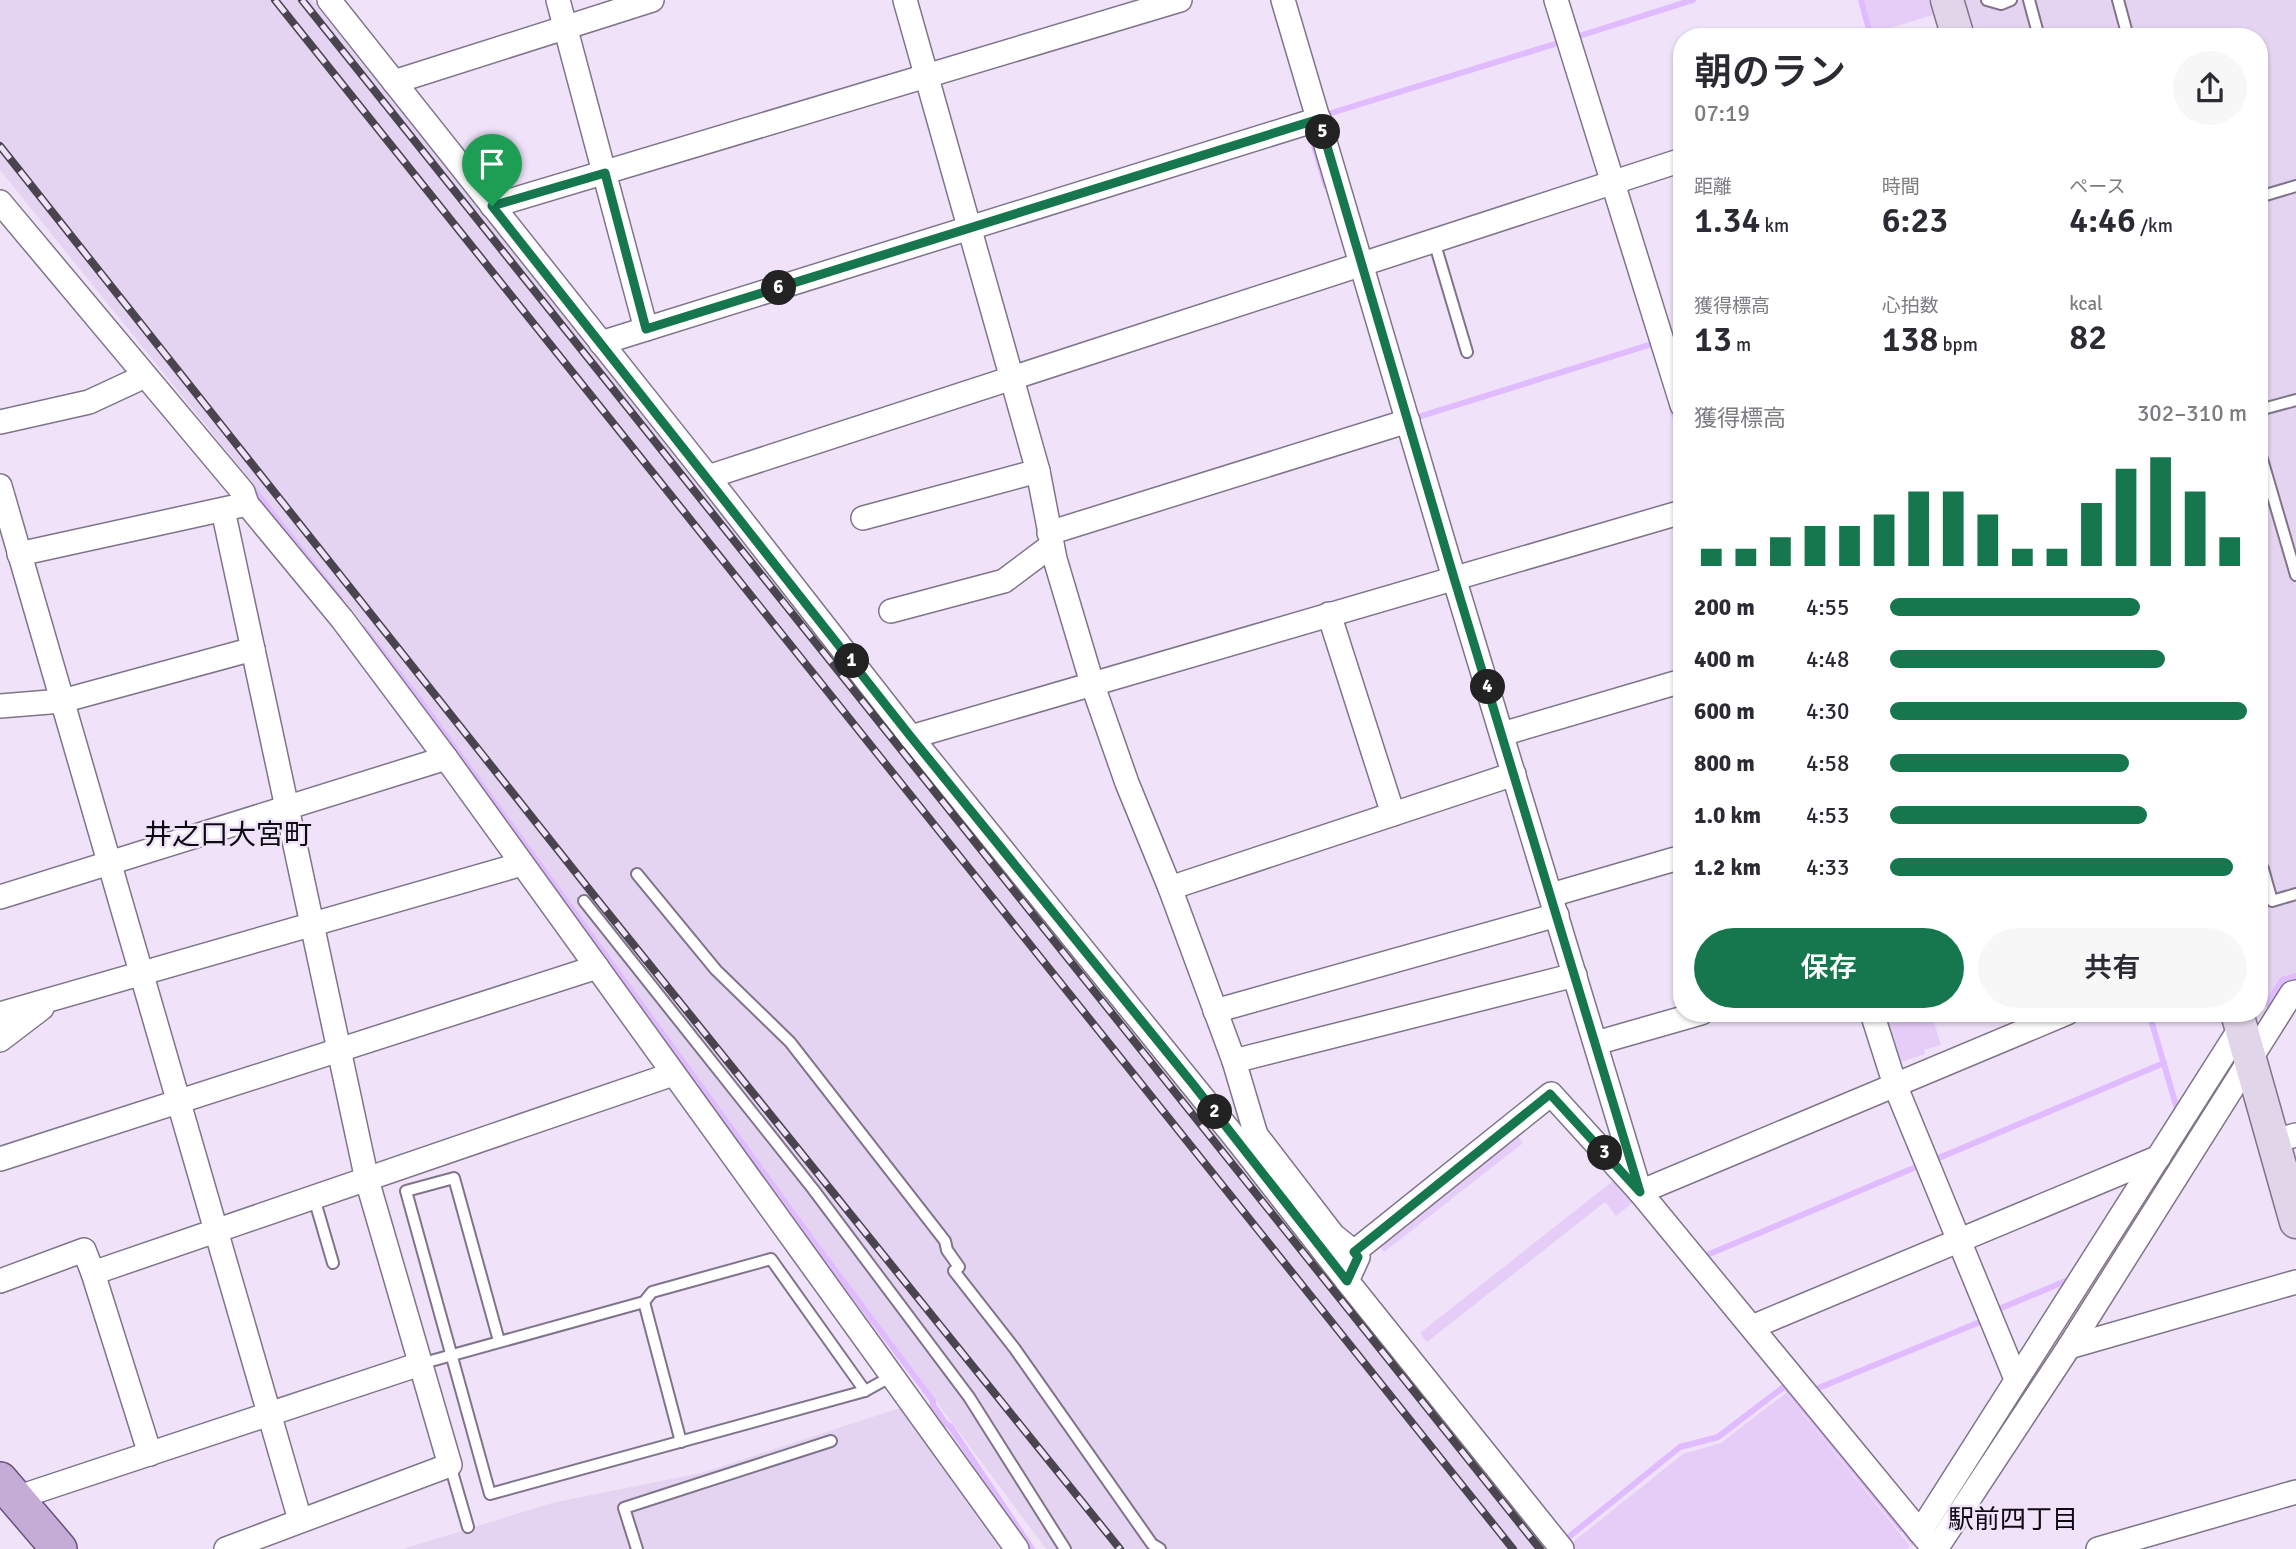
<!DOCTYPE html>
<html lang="ja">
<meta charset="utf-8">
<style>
:root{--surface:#fff;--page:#f7f7f7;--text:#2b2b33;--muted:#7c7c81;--accent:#16774f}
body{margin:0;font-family:Signika,"Noto Sans JP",sans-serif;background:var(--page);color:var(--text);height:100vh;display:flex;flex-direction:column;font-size:26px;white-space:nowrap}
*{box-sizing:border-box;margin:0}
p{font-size:23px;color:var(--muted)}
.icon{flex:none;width:38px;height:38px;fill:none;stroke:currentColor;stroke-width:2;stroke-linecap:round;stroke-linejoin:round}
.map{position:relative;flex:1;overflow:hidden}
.sheet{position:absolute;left:1673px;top:28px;width:595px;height:994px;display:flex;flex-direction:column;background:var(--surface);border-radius:28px;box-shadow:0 2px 5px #0004}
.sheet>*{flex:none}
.pin{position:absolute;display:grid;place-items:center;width:60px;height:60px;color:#fff;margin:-72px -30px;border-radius:50% 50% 50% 0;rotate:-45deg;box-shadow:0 0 7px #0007}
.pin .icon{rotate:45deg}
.km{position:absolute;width:35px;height:35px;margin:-18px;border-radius:50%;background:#222;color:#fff;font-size:19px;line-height:35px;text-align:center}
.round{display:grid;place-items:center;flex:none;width:74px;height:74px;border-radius:37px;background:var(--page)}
.overview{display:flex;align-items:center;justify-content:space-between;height:119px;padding:0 21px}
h1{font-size:38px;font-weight:600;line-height:52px}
.figures{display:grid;grid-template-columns:repeat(3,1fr);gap:10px;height:119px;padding:7px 21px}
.figures div{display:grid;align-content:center}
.figures b{font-size:35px;font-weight:600}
.figures small{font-size:19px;font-weight:400}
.figures p{font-size:19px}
.chart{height:196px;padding:14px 21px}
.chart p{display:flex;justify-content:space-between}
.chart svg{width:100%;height:126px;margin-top:7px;stroke:var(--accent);stroke-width:6}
.cta{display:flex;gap:14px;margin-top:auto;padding:14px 21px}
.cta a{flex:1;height:80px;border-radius:42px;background:var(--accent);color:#fff;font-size:28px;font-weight:600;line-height:80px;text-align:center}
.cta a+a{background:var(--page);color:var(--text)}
ul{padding:0 21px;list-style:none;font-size:23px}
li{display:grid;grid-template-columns:112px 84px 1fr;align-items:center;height:52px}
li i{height:18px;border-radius:9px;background:var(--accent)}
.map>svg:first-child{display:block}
.built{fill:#e4d4f1}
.green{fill:#e5cdf8}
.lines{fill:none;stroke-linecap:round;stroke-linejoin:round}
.stream{stroke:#e1bbff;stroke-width:6}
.lane-casing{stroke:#7f7489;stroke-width:14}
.street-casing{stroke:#7f7489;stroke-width:26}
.secondary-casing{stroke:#7f7489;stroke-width:35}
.primary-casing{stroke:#6a4f7f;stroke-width:38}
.lane{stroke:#fff;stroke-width:10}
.street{stroke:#fff;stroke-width:23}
.secondary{stroke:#e1d5ea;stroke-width:32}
.primary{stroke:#c4acd6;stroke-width:35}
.rail-casing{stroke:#4a444f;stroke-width:8}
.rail{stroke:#efe2f9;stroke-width:5;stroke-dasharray:16;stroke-linecap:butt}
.route-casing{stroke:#fff;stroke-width:14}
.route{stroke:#16774f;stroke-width:9}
.labels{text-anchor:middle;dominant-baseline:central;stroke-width:5;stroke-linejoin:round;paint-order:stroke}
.neighbourhood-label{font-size:26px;fill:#0e0a11;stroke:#efe2f9}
.quarter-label{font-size:28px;fill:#0e0a11;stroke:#efe2f9}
</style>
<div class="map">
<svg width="2296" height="1549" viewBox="0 0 2296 1549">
<rect width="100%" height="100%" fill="#efe2f9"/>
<g class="built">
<path d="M 0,0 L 312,0 L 1550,1549 L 1046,1549 L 790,1205 L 424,702 L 265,499 L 0,170 Z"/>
<path d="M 1965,0 L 2296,0 L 2296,973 L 2280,978 L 2259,1011 L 2259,37 L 1975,37 Z"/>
<path d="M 909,1405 L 1012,1549 L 403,1549 L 552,1503 L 701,1473 Z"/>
</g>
<g class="green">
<path d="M 1864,0 L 1929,0 L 1933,15 L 1873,33 Z"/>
<path d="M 1910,1013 L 1931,1013 L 1941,1045 L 1924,1050 L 1925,1054 L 1895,1064 L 1881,1022 Z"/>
<path d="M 1515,1132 L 1523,1143 L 1384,1252 L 1376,1242 Z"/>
<path d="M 1618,1177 L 1636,1200 L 1616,1216 L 1605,1202 L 1427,1342 L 1420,1333 Z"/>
<path d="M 1786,1393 L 1910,1546 L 1907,1549 L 1571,1549 L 1568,1546 L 1683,1454 L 1721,1443 Z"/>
</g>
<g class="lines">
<g class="stream">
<path d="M 1861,0 L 1871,37"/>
<path d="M 1576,37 L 1693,0"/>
<path d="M 1328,114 L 1558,43"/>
<path d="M 1310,133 L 1326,186"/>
<path d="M 1671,338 L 1682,335"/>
<path d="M 1672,407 L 1682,438"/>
<path d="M 1418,417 L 1652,344"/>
<path d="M 251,486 L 340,599"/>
<path d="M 364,629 L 422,703 L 811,1238 L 933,1401 L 933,1405 L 946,1424 L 950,1426 L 1032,1549"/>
<path d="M 2267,1004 L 2282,980 L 2296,976"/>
<path d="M 2149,1013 L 2178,1112"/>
<path d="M 1934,1160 L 2164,1063"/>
<path d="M 1707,1255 L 1916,1167"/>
<path d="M 1999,1309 L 2068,1280"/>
<path d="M 1816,1389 L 1980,1322"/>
<path d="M 1906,1533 L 1913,1542"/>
<path d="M 1565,1540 L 1680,1447 L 1718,1437 L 1785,1386 L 1902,1529"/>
</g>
<g class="lane-casing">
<g id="lane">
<path d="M 1987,0 L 2001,4 L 2011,0"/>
<path d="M 2029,0 L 2039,37"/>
<path d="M 2118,0 L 2128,37"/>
<path d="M 2259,197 L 2296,186"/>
<path d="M 1434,241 L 1467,352"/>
<path d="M 2259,410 L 2296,400"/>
<path d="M 2259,449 L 2296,575"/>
<path d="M 2259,871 L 2263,869 L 2272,901 L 2296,894"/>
<path d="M 637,874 L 716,970 L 790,1042 L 945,1241 L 947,1250 L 959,1267 L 954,1271 L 1015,1349 L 1152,1544 L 1160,1549"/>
<path d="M 584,901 L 813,1189 L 969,1397 L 1065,1549"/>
<path d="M 314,1198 L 333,1263"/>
<path d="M 644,1302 L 681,1442"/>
<path d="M 499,1341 L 454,1178 L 406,1191 L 490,1494 L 865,1391 L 892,1376"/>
<path d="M 420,1364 L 644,1302 L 652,1292 L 771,1259 L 865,1391"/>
<path d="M 450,1465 L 468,1527"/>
<path d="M 637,1549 L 624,1508 L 831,1441"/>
</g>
</g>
<g class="street-casing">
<g id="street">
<path d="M 329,0 L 708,477 L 911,737 L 1237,1140 L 1256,1135"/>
<path d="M 558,0 L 646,329"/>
<path d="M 905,0 L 1038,471 L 1055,559 L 1092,683 L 1127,783 L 1170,888 L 1234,1061 L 1256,1135 L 1333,1235 L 1354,1252 L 1551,1094 L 1640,1192 L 1934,1549"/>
<path d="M 1283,0 L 1454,578 L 1638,1185"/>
<path d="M 1556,0 L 1682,405"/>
<path d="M 394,82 L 652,0"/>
<path d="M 0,202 L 243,492 L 247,504 L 19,554"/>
<path d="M 492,206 L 1180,0"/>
<path d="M 601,343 L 1319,119"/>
<path d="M 0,422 L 89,402 L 145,376"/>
<path d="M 708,477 L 1682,160"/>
<path d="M 0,486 L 300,1520"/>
<path d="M 247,504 L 342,619 L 446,758 L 1017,1549"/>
<path d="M 223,510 L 367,1180 L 450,1465 L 226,1549"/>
<path d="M 863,518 L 1038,471"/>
<path d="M 1049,533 L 1408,421"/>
<path d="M 891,611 L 1004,581 L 1052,545"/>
<path d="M 1329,614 L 1393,814"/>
<path d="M 0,706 L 62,701 L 253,649"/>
<path d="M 1502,734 L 1682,681"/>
<path d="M 911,737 L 1682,512"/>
<path d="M 1170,888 L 1514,774"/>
<path d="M 1551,895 L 1682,857"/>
<path d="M 0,897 L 446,758"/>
<path d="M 1215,1011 L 1557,915"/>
<path d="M 1872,1013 L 1895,1085 L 2016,1379"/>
<path d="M 0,1014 L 522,864"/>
<path d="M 0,1040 L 42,1008"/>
<path d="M 1596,1043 L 1701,1013"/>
<path d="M 1234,1061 L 1575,975"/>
<path d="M 1237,1140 L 1347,1281"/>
<path d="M 2273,1141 L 2296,1135"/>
<path d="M 0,1159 L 597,967"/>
<path d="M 1640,1192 L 2067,1013"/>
<path d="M 1354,1252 L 1358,1257 L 1347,1281 L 1562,1549"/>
<path d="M 93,1273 L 150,1454"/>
<path d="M 0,1281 L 84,1250 L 93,1273 L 673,1074"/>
<path d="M 1752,1327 L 2159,1157"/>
<path d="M 2069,1347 L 2296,1282"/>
<path d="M 16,1498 L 420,1364"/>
<path d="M 1920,1532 L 2241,1027"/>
<path d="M 1936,1549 L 2069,1347 L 2292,993 L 2296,992"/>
<path d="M 2098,1549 L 2296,1492"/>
</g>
</g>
<g class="secondary-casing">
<g id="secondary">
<path d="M 1947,0 L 1958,37"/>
<path d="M 2237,1013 L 2296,1222"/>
</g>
</g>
<g class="primary-casing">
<path id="primary" d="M 0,1480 L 59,1549"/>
</g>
<use href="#lane" class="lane"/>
<use href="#street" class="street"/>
<use href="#secondary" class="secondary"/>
<use href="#primary" class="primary"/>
<g class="rail-casing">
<g id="rail">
<path d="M 275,0 L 1513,1549"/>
<path d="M 302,0 L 1540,1549"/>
<path d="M 0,146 L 596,898 L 1120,1549"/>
</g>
</g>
<use href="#rail" class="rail"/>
</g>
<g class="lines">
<g class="route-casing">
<path id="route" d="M 1319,119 L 1454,578 L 1640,1192 L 1550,1094 L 1354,1252 L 1358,1257 L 1347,1281 L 1192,1083 L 911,737 L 492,206 L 605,173 L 646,329 Z"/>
</g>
<use href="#route" class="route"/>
</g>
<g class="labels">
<g class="neighbourhood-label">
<text x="2013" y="1520">駅前四丁目</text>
</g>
<g class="quarter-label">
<text x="228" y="835">井之口大宮町</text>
</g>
</g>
</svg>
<div class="pin" style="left:492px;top:206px;background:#1e9e55"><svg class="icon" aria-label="arrive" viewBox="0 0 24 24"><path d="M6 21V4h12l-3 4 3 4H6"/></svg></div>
<b class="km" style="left:852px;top:661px">1</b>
<b class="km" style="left:1215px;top:1112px">2</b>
<b class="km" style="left:1605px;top:1153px">3</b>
<b class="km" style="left:1488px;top:687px">4</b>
<b class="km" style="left:1323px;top:132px">5</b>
<b class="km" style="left:779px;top:288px">6</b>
<section class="sheet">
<div class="overview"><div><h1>朝のラン</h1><p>07:19</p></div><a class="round"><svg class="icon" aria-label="share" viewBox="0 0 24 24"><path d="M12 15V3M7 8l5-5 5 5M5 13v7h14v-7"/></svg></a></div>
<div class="figures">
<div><p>距離</p><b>1.34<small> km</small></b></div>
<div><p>時間</p><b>6:23</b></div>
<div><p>ペース</p><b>4:46<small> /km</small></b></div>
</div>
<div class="figures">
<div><p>獲得標高</p><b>13<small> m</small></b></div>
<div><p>心拍数</p><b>138<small> bpm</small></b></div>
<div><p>kcal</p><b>82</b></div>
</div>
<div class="chart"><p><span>獲得標高</span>302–310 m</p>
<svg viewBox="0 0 160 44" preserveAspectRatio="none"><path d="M5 44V38M15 44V38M25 44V34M35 44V30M45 44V30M55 44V26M65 44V18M75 44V18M85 44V26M95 44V38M105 44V38M115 44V22M125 44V10M135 44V6M145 44V18M155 44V34"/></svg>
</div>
<ul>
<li><b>200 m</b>4:55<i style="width:70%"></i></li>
<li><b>400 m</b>4:48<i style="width:77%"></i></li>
<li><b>600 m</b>4:30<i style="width:100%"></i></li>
<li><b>800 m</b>4:58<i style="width:67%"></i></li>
<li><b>1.0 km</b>4:53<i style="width:72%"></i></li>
<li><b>1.2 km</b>4:33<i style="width:96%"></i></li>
</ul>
<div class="cta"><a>保存</a><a>共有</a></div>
</section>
</div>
